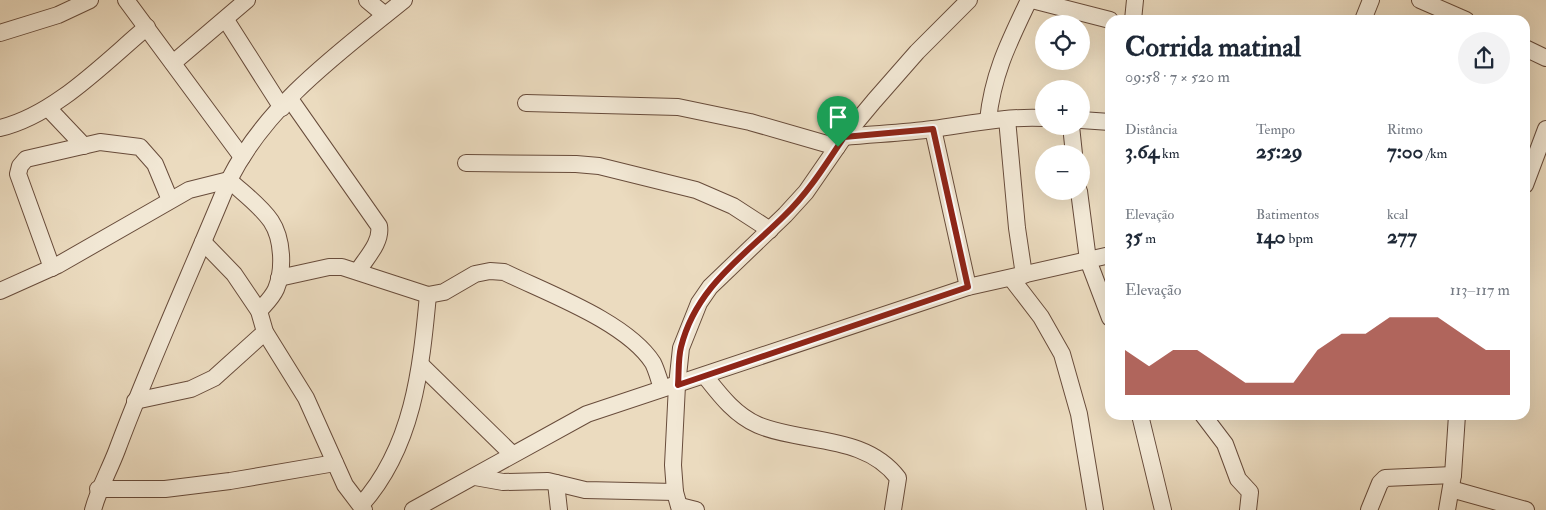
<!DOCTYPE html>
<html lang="pt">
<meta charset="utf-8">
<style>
:root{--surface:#fff;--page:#f2f2f3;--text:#1f2937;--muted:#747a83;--accent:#8f2418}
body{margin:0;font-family:"IM FELL Double Pica",serif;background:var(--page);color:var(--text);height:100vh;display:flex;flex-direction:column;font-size:19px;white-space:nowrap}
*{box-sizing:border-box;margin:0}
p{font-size:16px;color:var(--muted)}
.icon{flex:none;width:28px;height:28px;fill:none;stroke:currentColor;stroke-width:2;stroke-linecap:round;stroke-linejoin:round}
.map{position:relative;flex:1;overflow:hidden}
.panel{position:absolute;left:1105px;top:15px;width:425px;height:405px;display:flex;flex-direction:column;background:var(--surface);border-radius:15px;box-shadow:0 5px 20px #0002}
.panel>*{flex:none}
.tools{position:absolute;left:1035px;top:15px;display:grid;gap:10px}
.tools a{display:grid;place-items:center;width:55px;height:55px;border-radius:50%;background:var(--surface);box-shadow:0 5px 20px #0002;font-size:25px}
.pin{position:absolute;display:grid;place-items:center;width:42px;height:42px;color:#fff;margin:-51px -21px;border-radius:50% 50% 50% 0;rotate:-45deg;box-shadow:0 0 5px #0007}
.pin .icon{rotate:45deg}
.round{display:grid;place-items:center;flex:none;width:52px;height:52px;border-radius:26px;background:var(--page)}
.overview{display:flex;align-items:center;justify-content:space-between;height:85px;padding:0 20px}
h1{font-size:28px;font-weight:800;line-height:38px}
.figures{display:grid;grid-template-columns:repeat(3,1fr);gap:8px;height:85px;padding:5px 20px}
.figures div{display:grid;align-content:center}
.figures b{font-size:21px;font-weight:800}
.figures small{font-size:14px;font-weight:400}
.figures p{font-size:14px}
.chart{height:140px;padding:10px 20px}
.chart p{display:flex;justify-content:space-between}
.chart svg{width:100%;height:90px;margin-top:5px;fill:var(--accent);opacity:.7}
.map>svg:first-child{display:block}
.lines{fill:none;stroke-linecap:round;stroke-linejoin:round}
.minor-casing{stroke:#684c3b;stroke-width:18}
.minor{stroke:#f2e8d5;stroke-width:16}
.route-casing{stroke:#fff;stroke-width:10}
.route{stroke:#8f2418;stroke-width:6}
</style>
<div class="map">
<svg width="1546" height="510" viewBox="0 0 1546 510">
<rect width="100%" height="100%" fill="#ebdbbf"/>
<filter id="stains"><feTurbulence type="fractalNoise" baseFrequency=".004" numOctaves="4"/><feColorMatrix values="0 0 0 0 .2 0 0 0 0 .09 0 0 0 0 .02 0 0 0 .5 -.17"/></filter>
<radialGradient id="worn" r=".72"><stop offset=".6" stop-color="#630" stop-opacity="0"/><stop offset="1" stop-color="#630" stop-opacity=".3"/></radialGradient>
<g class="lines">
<g class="minor-casing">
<g id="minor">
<path d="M 126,0 L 242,157"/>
<path d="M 367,0 L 385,15"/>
<path d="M 1032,0 L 1110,20"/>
<path d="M 1420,0 L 1466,20"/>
<path d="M 226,20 L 282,108"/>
<path d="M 1133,20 L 1135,0"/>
<path d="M 1363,20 L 1371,0"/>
<path d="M 0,33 L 58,15 L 90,0"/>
<path d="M 1525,48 L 1546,58"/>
<path d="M 173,63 L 247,0"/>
<path d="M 290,99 L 379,226 C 382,242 366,258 358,271"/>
<path d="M 526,103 L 678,107 L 750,122 L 837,147"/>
<path d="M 48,108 L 84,146"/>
<path d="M 1007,119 L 1017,228 L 1024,275"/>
<path d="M 988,120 C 993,73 1009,42 1029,0"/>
<path d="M 1081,120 L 1110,122"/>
<path d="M 1071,126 L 1074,154"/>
<path d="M 0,128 C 55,115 104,63 147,27"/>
<path d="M 933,129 L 968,287"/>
<path d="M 844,137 C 873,134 903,133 933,129 C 970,124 1006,116 1044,118"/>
<path d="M 466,163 L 576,164 L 599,166 L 696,190 L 733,206 L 770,230"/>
<path d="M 1525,185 L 1546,129"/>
<path d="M 1079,191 L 1088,260 L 1110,318"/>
<path d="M 203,242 L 234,274 L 259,311 L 265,332 L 306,398 L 345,485 L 364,510"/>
<path d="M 52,268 L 18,174 L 20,166 L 26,159 L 100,142 L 140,147 L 155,164 L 170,200"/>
<path d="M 279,278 L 329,267 L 342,267 L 428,295 L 444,292 L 475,274 L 490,271 L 504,272 C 547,293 627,322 653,363 C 657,371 659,380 662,388"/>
<path d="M 1011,278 L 1041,317 L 1062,354 L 1079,414 L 1095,510"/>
<path d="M 0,291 L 58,265 L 189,190 L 229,180 C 243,193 260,205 271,221 C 283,239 284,270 276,289 C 272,298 265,304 259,311"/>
<path d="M 421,365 L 512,454"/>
<path d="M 705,376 C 720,395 735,415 758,425 C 803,444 865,434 898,478 L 893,510"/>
<path d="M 135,401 L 191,389 L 214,378 L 265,332"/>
<path d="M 1140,415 L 1163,510"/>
<path d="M 1203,415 L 1225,444 L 1238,479 L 1250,492 L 1248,510"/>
<path d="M 475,477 L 503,482 L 548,481 L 585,490 L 675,492"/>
<path d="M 556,483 L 559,510"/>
<path d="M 98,489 L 165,489 L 230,481 L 335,463"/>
<path d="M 1451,489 L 1526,510"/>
<path d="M 361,505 C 413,447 421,370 428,295"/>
<path d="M 680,506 L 696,510"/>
<path d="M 93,510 C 99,488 109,471 117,450 C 151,359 192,270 229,180 C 267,104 340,52 404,0"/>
<path d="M 413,510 L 587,414 L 968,287 L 1110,255"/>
<path d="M 680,510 L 675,492 L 673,465 L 677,385 L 681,348 L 699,303 L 710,287 L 785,215 L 806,192 L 844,137 L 874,101 L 917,52 L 969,0"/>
<path d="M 1369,510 L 1380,483 L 1385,478 L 1453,475"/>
<path d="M 1447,510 L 1453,475 L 1457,415"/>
</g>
</g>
<use href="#minor" class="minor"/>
</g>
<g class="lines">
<g class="route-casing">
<path id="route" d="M 933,129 L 968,287 L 678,385 C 679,372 678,359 681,347 C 696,287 743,257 784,216 C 808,193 826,164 844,137 Z"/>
</g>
<use href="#route" class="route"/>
</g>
<rect width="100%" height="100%" filter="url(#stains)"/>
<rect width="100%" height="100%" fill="url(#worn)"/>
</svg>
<div class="tools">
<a><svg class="icon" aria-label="locate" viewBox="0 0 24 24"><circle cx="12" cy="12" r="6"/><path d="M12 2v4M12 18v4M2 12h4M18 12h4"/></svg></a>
<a>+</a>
<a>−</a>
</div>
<div class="pin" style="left:838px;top:147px;background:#1e9e55"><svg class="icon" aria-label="arrive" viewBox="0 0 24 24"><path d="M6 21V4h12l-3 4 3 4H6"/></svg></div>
<section class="panel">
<div class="overview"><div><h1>Corrida matinal</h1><p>09:58 · 7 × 520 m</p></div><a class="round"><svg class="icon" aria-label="share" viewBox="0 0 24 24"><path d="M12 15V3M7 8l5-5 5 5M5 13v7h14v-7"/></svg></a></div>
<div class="figures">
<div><p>Distância</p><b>3.64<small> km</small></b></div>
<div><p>Tempo</p><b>25:29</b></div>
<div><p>Ritmo</p><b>7:00<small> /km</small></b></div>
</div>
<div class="figures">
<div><p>Elevação</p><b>35<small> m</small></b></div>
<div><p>Batimentos</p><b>140<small> bpm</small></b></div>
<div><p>kcal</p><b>277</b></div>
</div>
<div class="chart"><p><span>Elevação</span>113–117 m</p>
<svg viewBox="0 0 160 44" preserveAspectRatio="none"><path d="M0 44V22L10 30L20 22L30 22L40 30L50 38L60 38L70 38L80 22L90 14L100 14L110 6L120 6L130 6L140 14L150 22L160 22V44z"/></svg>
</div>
</section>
</div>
